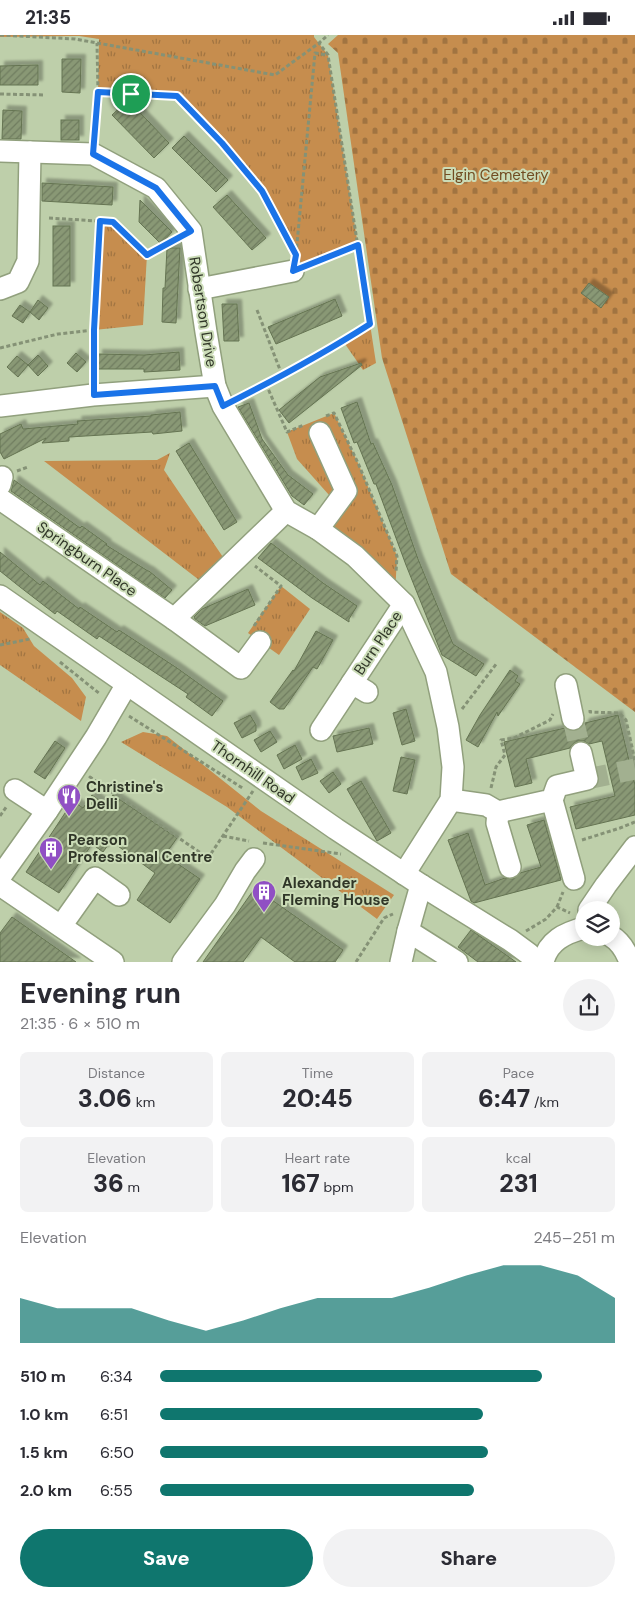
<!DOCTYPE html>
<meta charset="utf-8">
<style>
:root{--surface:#fff;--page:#f2f2f3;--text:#2b2b33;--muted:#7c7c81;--accent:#0f766e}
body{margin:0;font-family:"DM Sans",sans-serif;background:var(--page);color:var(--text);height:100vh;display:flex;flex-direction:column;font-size:19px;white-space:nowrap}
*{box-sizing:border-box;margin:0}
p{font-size:16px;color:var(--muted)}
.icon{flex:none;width:28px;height:28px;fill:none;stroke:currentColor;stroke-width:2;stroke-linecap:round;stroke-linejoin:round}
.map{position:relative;height:927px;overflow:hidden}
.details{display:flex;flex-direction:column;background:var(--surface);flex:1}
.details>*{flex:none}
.buttons{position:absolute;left:575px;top:866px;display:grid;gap:10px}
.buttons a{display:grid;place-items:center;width:45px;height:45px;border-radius:50%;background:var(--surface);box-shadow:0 2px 12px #0003;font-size:25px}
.pin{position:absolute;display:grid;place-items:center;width:42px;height:42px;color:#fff;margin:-21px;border:2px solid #fff;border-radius:50%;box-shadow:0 1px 5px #0007}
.round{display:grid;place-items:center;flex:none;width:52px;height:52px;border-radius:26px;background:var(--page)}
.head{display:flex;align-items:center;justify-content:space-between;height:85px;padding:0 20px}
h1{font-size:28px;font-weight:800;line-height:38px}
.stats{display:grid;grid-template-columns:repeat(3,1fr);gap:8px;height:85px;padding:5px 20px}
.stats div{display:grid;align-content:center;border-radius:8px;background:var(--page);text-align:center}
.stats b{font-size:25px;font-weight:800}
.stats small{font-size:14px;font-weight:400}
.stats p{font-size:14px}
.chart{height:140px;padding:10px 20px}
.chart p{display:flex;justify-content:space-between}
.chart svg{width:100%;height:90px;margin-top:5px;fill:var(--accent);opacity:.7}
.button{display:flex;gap:10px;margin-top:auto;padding:10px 20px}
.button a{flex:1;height:58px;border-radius:30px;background:var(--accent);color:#fff;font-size:20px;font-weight:800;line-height:58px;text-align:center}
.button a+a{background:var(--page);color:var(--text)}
ul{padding:0 20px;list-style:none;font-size:16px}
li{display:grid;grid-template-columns:80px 60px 1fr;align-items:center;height:38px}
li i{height:12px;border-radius:6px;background:var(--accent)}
.status{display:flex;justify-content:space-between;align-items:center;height:35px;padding:0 25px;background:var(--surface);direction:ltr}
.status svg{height:14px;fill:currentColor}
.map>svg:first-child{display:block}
.grass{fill:url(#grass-tufts)}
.cemetery{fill:url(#cemetery-stones)}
.building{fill:url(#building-hatch);stroke:#657452;filter:url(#shadow)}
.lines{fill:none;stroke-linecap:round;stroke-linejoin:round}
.minor-tunnel{stroke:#a2b090;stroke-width:21;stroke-dasharray:21 11;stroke-linecap:butt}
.minor-casing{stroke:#91a07d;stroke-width:24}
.path{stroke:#859276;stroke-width:3;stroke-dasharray:4 2.5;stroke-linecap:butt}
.minor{stroke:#fff;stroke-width:21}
.route-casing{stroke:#fff;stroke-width:10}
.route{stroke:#1a73e8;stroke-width:6}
.labels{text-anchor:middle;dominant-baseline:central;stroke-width:4;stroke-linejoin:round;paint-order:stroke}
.park-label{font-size:15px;fill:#724d22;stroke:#cbdcb7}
.street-label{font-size:15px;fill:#303628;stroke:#cbdcb7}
.poi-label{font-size:15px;font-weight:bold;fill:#303628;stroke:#cbdcb7;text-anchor:start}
</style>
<div class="status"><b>21:35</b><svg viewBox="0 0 49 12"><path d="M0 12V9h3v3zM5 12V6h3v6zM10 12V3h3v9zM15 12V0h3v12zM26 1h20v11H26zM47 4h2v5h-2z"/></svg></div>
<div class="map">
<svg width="635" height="927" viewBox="0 0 635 927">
<defs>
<pattern id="grass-tufts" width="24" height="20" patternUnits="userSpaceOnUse" patternTransform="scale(1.25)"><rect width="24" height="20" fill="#c68d4e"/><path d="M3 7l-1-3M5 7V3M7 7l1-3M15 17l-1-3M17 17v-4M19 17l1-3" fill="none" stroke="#a17441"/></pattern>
<pattern id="cemetery-stones" width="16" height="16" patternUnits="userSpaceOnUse" patternTransform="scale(1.25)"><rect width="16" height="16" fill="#c68d4e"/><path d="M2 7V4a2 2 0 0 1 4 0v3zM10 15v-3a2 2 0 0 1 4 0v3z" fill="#a17441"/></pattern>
<pattern id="building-hatch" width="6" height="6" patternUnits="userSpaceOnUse" patternTransform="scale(1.25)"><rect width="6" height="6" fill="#899875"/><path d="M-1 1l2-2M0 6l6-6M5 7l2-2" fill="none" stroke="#707d60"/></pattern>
<filter id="shadow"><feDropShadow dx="4.5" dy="-4.5" stdDeviation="1" flood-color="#0004"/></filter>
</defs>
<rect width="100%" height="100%" fill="#becfaa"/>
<g class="grass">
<path d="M 0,0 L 314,0 L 314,2 L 328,20 L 358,211 L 293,236 L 296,220 L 262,156 L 222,108 L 177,61 L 98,57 L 99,4 L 79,1 L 0,2 Z"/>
<path d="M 100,186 L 113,187 L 147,219 L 143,290 L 94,295 Z"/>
<path d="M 370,289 L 376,328 L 363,335 L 343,306 Z"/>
<path d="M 334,378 L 358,428 L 397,521 L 395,561 L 318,494 L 337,469 L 297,424 L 287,397 Z"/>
<path d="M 170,418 L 164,435 L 229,531 L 207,551 L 44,426 L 157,425 Z"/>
<path d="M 281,551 L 310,574 L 279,620 L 248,598 Z"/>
<path d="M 0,577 L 23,593 L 34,611 L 72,643 L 86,662 L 81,686 L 0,630 Z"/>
<path d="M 143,697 L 167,701 L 261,776 L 394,860 L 377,884 L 227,772 L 121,707 Z"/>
</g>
<path class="cemetery" d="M 338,0 L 635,0 L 635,677 L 451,539 L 382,323 L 338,18 L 328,9 Z"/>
<g class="building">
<path d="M 62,24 L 81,24 L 80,58 L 62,57 Z"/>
<path d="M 38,30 L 38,50 L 0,50 L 0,31 Z"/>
<path d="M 128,65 L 169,108 L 154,123 L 112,80 Z"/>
<path d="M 3,75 L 22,76 L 21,104 L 2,104 Z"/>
<rect x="61" y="85" width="18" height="20"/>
<path d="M 184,101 L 228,145 L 216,157 L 172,113 Z"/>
<path d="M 42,148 L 113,152 L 112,170 L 42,166 Z"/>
<path d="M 227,160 L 266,203 L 252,215 L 213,172 Z"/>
<path d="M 140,165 L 172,197 L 161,209 L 139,187 Z"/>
<rect x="53" y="191" width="17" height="60"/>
<path d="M 167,213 L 180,213 L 176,288 L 162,287 L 163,253 L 165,253 Z"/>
<path d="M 589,248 L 609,262 L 601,273 L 581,258 Z"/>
<path d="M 335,264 L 342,281 L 276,309 L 268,292 Z"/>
<path d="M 38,265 L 48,273 L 39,285 L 30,277 Z"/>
<path d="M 222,269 L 237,269 L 239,306 L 224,306 Z"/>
<path d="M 20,270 L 30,277 L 23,288 L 12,281 Z"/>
<path d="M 179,317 L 180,335 L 144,337 L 144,334 L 98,334 L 98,319 L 144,320 Z"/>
<path d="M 76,318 L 86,327 L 77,337 L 67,328 Z"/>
<path d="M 38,320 L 48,331 L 38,341 L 28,330 Z"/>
<path d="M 17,321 L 28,330 L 18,342 L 7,332 Z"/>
<path d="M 361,328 L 362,330 L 289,388 L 279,375 L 320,342 Z"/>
<path d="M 357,367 L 371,409 L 373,408 L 392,450 L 418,524 L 453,609 L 484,629 L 476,641 L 442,620 L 406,530 L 376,449 L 374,449 L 357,407 L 354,408 L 341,373 Z"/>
<path d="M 249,368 L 262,404 L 288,440 L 313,459 L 304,470 L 292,461 L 238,372 Z"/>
<path d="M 180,377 L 182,396 L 153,399 L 152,397 L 69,402 L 69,406 L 42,408 L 46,403 L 4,424 L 0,417 L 0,399 L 21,389 L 23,394 L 78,389 L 77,386 L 151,381 L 151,380 Z"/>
<path d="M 189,408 L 237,487 L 224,495 L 176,416 Z"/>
<path d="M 14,445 L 80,493 L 82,491 L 107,509 L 106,510 L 148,536 L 149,536 L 172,555 L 165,563 L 11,456 Z"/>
<path d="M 271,508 L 323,548 L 357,571 L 349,584 L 349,587 L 312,563 L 258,523 Z"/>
<path d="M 0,517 L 40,550 L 43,546 L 79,574 L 80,572 L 117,597 L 119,595 L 177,633 L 223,666 L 212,681 L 186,662 L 188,659 L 99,601 L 97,604 L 57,576 L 55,579 L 20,552 L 0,536 Z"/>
<path d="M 248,554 L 255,570 L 205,591 L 195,584 L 194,582 L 202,574 Z"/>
<path d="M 316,596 L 333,605 L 317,634 L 313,632 L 284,674 L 279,674 L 270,667 L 293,635 L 294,636 Z"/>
<path d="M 510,635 L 518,641 L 515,646 L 520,649 L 498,681 L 497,677 L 478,712 L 466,705 L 480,680 Z"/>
<path d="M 406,674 L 415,706 L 402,710 L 393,678 Z"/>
<path d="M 250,680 L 256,690 L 256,696 L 242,703 L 234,688 Z"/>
<path d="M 618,680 L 635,750 L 635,780 L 576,794 L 570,772 L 615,761 L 602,706 L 589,709 L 584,706 L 578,706 L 573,709 L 570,713 L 526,724 L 532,748 L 515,752 L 504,707 L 565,693 L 570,696 L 576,696 L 582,693 L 585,688 Z"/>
<path d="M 369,693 L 373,709 L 337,717 L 333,701 Z"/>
<path d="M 270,696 L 277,707 L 261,717 L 254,705 Z"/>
<path d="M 55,706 L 65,713 L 45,744 L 34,737 Z"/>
<path d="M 295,710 L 302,724 L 284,734 L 277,720 Z"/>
<path d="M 401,722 L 415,725 L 407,759 L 393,756 Z"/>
<path d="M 311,724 L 318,738 L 302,745 L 296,732 Z"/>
<path d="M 333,737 L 341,749 L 329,758 L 320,746 Z"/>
<path d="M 361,746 L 391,798 L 377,806 L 347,754 Z"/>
<path d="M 92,760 L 106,770 L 113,760 L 177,803 L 165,820 L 200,844 L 170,888 L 137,865 L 155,838 L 111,806 L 103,817 L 92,809 L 59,858 L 26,837 L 73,766 L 83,773 Z"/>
<path d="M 544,785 L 561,845 L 474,868 L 471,866 L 448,805 L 468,798 L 485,850 L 505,843 L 513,844 L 520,838 L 541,832 L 527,790 Z"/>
<path d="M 255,853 L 343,915 L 335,927 L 295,927 L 261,902 L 243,927 L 203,927 Z"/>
<path d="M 12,882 L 76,927 L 0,927 L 0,898 Z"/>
<path d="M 471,895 L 478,900 L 516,927 L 478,927 L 458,912 Z"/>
</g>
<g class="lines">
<g class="minor-tunnel">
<path d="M 573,684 L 581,718"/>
<path d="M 587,744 L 635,734"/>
</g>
<g class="minor-casing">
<g id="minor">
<path d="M 0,116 L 93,119 L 156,153 L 191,196 L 206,297 L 215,351 L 223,371 L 286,476 L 318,494 L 355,521 L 404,569 L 436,637 L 448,692 L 453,732 L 451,765 L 404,839"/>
<path d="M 0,254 L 18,247 L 28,226 L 30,117"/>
<path d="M 199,254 L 293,236"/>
<path d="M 0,371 L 93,360 L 215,351"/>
<path d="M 0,450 L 2,442"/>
<path d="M 0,464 L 174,584 L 286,476"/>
<path d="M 318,494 L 346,456 L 320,398"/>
<path d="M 0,561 L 336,794 L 421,850 L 510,905 L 529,919 L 536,927"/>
<path d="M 174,584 L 241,633 L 260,607"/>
<path d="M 352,648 L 367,657"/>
<path d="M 566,650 L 573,684"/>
<path d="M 321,695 L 404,569"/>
<path d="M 15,755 L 47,776"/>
<path d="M 451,765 L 486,770 L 498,777 L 552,765 L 557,751 L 587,744 L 581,718"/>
<path d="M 552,765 L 574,844"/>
<path d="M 498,777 L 497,788 L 510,832"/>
<path d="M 0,842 L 47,776 L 96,702 L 127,649"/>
<path d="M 0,850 L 113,927"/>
<path d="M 589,875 L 606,850 L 635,812"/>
<path d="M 61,891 L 95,843 L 119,860"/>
<path d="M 408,896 L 457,927"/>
<path d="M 611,901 C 621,907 626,916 630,927"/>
<path d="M 183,927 L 225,870 L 245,836 L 254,824"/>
<path d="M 401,927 L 408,896 L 421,850"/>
<path d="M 543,927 C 548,906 565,898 584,893"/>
</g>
</g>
<g class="path">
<path d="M 0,0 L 75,4 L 275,40 L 319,8 L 328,0"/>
<path d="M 98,57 L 177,61 L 222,108 L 262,156 L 296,220"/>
<path d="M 0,59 L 45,60"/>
<path d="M 94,102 L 98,57 L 97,8"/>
<path d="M 49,183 L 113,187 L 147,219 L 175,205"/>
<path d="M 296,219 L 315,18 L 327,20"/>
<path d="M 308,230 L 358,211"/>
<path d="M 257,275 L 282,340"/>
<path d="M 0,313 L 58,299 L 94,295"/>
<path d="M 93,343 L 94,295 L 100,186"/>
<path d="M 266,349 L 287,397 L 304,390"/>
<path d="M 239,363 L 343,306 L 370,289 L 328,20 L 319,8"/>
<path d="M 326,381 L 334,378 L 358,428 L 397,521 L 396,537"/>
<path d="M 17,436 L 28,432"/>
<path d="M 254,591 L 281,551 L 255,531"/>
<path d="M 0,610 L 30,604"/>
<path d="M 60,627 L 100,659"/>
<path d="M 462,674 L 497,628"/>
<path d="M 590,675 L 590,677 L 619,678 L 626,685 L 635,726"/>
<path d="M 129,681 L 244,754"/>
<path d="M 90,743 L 90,742 L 208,823 L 253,756"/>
<path d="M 491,753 L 496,732 L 505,720 L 501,705 L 514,703 L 550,685 L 553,679"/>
<path d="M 0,781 L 7,771"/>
<path d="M 223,801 L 249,806"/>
<path d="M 582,805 L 620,793 L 635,787"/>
<path d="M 263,808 L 341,819"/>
<path d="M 557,872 L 563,857"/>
<path d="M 526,896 L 546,884 L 557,872 L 570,878"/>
<path d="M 356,927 L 384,883 L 393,879"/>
</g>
<use href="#minor" class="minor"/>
</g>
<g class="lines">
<g class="route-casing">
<path id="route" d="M 98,57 L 177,61 L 222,108 L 262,156 L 296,220 L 293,236 L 358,210 L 370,289 C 323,319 273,346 223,371 L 215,351 L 94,360 L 94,295 L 100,186 L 113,187 L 147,220 L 191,196 L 156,153 L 93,119 Z"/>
</g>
<use href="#route" class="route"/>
</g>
<defs>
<g id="restaurant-pin" transform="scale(1.25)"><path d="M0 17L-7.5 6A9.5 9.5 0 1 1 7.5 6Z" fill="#904fc4" stroke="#cbdcb7"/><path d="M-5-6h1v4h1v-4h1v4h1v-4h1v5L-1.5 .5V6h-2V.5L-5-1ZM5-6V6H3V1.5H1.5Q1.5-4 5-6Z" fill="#fff"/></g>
<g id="building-pin" transform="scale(1.25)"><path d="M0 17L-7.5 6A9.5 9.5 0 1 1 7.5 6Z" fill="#904fc4" stroke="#cbdcb7"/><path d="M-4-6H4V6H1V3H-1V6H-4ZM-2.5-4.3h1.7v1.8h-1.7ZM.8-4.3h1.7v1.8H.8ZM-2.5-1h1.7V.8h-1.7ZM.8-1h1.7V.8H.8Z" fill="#fff"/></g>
</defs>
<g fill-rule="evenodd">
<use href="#restaurant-pin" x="69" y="761"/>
<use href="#building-pin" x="51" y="814"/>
<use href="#building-pin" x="264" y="857"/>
</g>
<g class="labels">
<g class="park-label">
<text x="496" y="140">Elgin Cemetery</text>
</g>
<g class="street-label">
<text transform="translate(203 277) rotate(81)">Robertson Drive</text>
<text transform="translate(87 524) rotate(35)">Springburn Place</text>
<text transform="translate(378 608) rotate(-56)">Burn Place</text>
<text transform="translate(253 737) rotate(35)">Thornhill Road</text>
</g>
<g class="poi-label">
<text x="86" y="752">Christine's<tspan x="86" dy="17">Delli</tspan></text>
<text x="68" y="805">Pearson<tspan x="68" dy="17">Professional Centre</tspan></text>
<text x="282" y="848">Alexander<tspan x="282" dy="17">Fleming House</tspan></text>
</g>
</g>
</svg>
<div class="buttons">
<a><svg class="icon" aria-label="layers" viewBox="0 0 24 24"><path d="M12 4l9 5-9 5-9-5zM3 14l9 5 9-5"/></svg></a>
</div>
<div class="pin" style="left:131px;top:59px;background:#1e9e55"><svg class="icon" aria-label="arrive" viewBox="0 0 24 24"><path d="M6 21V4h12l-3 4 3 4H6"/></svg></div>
</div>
<section class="details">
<div class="head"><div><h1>Evening run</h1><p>21:35 · 6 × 510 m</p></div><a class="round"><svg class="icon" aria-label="share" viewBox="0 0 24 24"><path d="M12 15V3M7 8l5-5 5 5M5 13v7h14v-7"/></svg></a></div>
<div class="stats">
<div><p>Distance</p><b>3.06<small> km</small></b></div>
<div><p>Time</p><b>20:45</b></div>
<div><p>Pace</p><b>6:47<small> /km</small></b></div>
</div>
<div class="stats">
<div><p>Elevation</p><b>36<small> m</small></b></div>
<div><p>Heart rate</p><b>167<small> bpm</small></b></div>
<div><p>kcal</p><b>231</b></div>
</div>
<div class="chart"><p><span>Elevation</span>245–251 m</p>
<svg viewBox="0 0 160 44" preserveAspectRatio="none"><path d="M0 44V22L10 27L20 27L30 27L40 33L50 38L60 33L70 27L80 22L90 22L100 22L110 17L120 11L130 6L140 6L150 11L160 22V44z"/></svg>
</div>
<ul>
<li><b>510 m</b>6:34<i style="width:84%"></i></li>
<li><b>1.0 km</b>6:51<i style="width:71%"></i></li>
<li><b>1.5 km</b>6:50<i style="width:72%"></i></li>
<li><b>2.0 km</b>6:55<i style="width:69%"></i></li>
</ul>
<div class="button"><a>Save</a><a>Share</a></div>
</section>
